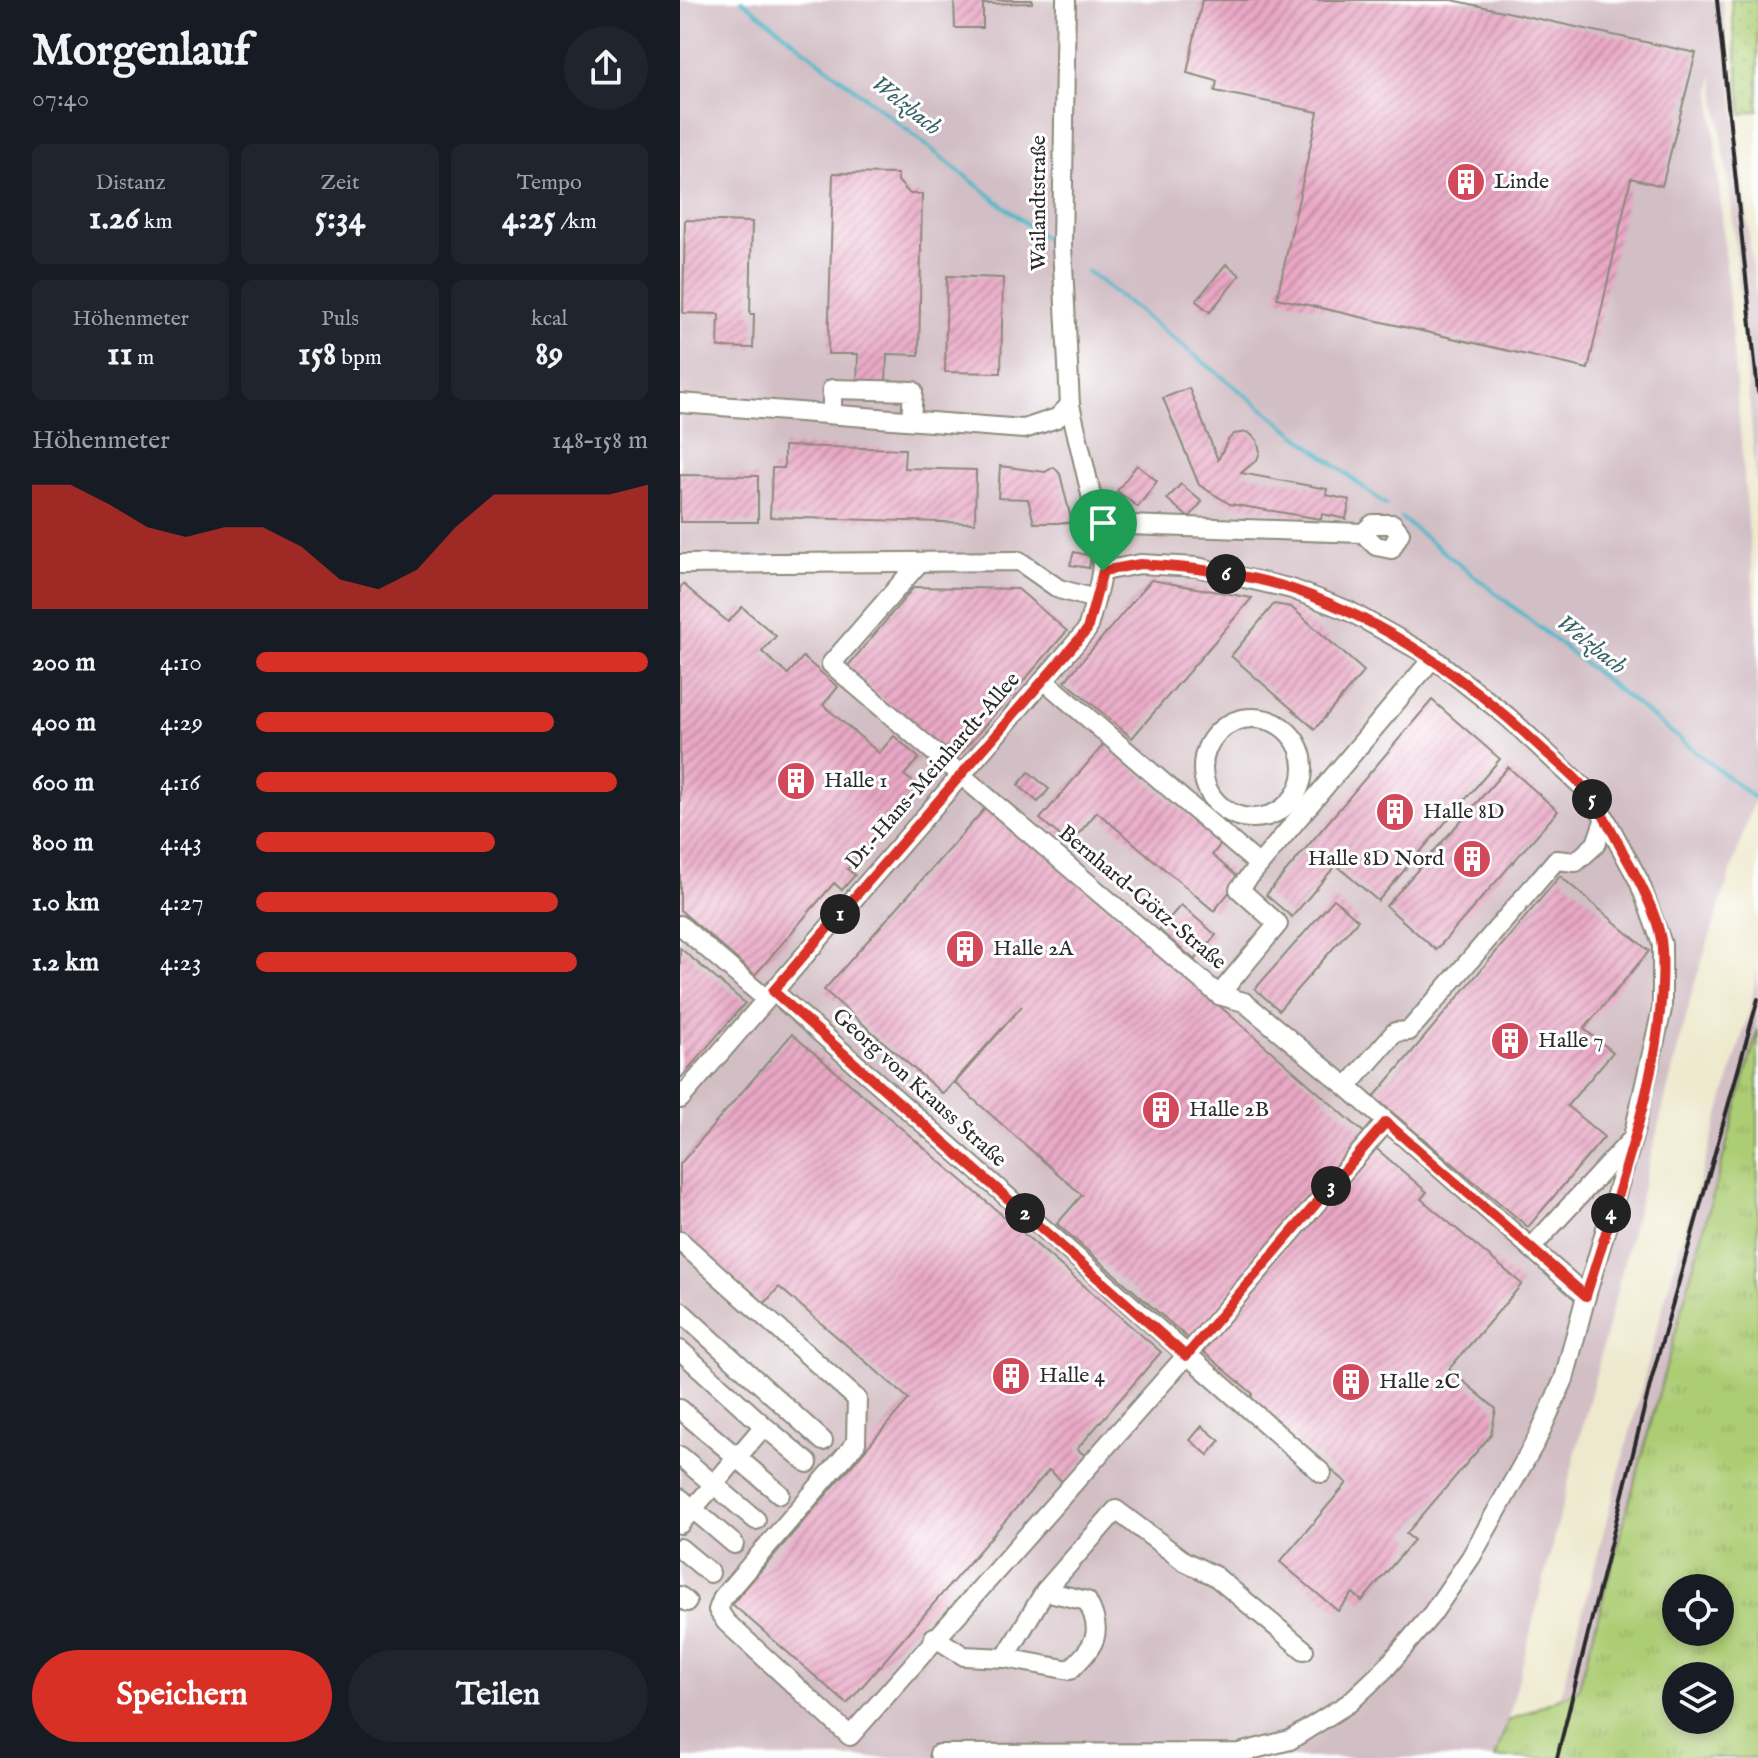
<!DOCTYPE html>
<html lang="de">
<meta charset="utf-8">
<style>
:root{--surface:#171b24;--page:#20242c;--text:#f1f3f6;--muted:#9ea1a6;--accent:#d93025}
body{margin:0;font-family:"IM FELL English",serif;background:var(--page);color:var(--text);height:100vh;display:flex;flex-direction:column;font-size:30px;white-space:nowrap}
*{box-sizing:border-box;margin:0}
p{font-size:26px;color:var(--muted)}
.icon{flex:none;width:44px;height:44px;fill:none;stroke:currentColor;stroke-width:2;stroke-linecap:round;stroke-linejoin:round}
.map{position:relative;flex:1;overflow:hidden}
.side{display:flex;flex-direction:column;background:var(--surface);width:680px}
.side>*{flex:none}
.fabs{position:absolute;left:982px;top:1574px;display:grid;gap:16px}
.fabs a{display:grid;place-items:center;width:72px;height:72px;border-radius:50%;background:var(--surface);box-shadow:0 4px 12px #0003;font-size:40px}
.pin{position:absolute;display:grid;place-items:center;width:68px;height:68px;color:#fff;margin:-82px -34px;border-radius:50% 50% 50% 0;rotate:-45deg;box-shadow:0 0 8px #0007}
.pin .icon{rotate:45deg}
.km{position:absolute;width:40px;height:40px;margin:-20px;border-radius:50%;background:#222;color:#fff;font-size:22px;line-height:40px;text-align:center}
.round{display:grid;place-items:center;flex:none;width:84px;height:84px;border-radius:42px;background:var(--page)}
.summary{display:flex;align-items:center;justify-content:space-between;height:136px;padding:0 32px}
h1{font-size:44px;font-weight:700;line-height:60px}
.stats{display:grid;grid-template-columns:repeat(3,1fr);gap:12px;height:136px;padding:8px 32px}
.stats div{display:grid;align-content:center;border-radius:12px;background:var(--page);text-align:center}
.stats b{font-size:34px;font-weight:700}
.stats small{font-size:22px;font-weight:400}
.stats p{font-size:22px}
.chart{height:224px;padding:16px 32px}
.chart p{display:flex;justify-content:space-between}
.chart svg{width:100%;height:144px;margin-top:8px;fill:var(--accent);opacity:.7}
.primary-button{display:flex;gap:16px;margin-top:auto;padding:16px 32px}
.primary-button a{flex:1;height:92px;border-radius:48px;background:var(--accent);color:#fff;font-size:32px;font-weight:700;line-height:92px;text-align:center}
.primary-button a+a{background:var(--page);color:var(--text)}
ul{padding:0 32px;list-style:none;font-size:26px}
li{display:grid;grid-template-columns:128px 96px 1fr;align-items:center;height:60px}
li i{height:20px;border-radius:10px;background:var(--accent)}
main{display:flex;flex:1;min-height:0}
.map>svg:first-child{display:block}
.industrial{fill:#d2bec5}
.grass{fill:url(#grass-dots);stroke:#6c7c50;stroke-width:2}
.park{fill:url(#park-tufts);stroke:#6c7c50;stroke-width:2;fill-rule:evenodd}
.lines{fill:none;stroke-linecap:round;stroke-linejoin:round}
.stream{stroke:#4bb7c7;stroke-width:4}
.building{fill:url(#building-hatch)}
.minor-casing{stroke:#8c8a7c;stroke-width:22}
.minor{stroke:#fff;stroke-width:18}
.rail{stroke:#2b2b2b;stroke-width:4}
.route-casing{stroke:#fff;stroke-width:16}
.route{stroke:#d93025;stroke-width:10}
.labels{text-anchor:middle;dominant-baseline:central;stroke-width:6;stroke-linejoin:round;paint-order:stroke}
.poi-label{font-size:22px;fill:#2b2b2b;stroke:#fff;text-anchor:start}
.street-label{font-size:22px;fill:#2b2b2b;stroke:#fff}
.water-label{font-size:24px;font-style:italic;fill:#386369;stroke:#fff}
</style>
<main>
<section class="side">
<div class="summary"><div><h1>Morgenlauf</h1><p>07:40</p></div><a class="round"><svg class="icon" aria-label="share" viewBox="0 0 24 24"><path d="M12 15V3M7 8l5-5 5 5M5 13v7h14v-7"/></svg></a></div>
<div class="stats">
<div><p>Distanz</p><b>1.26<small> km</small></b></div>
<div><p>Zeit</p><b>5:34</b></div>
<div><p>Tempo</p><b>4:25<small> /km</small></b></div>
</div>
<div class="stats">
<div><p>Höhenmeter</p><b>11<small> m</small></b></div>
<div><p>Puls</p><b>158<small> bpm</small></b></div>
<div><p>kcal</p><b>89</b></div>
</div>
<div class="chart"><p><span>Höhenmeter</span>148–158 m</p>
<svg viewBox="0 0 160 44" preserveAspectRatio="none"><path d="M0 44V6L10 6L20 12L30 19L40 22L50 19L60 19L70 25L80 35L90 38L100 32L110 19L120 9L130 9L140 9L150 9L160 6V44z"/></svg>
</div>
<ul>
<li><b>200 m</b>4:10<i style="width:100%"></i></li>
<li><b>400 m</b>4:29<i style="width:76%"></i></li>
<li><b>600 m</b>4:16<i style="width:92%"></i></li>
<li><b>800 m</b>4:43<i style="width:61%"></i></li>
<li><b>1.0 km</b>4:27<i style="width:77%"></i></li>
<li><b>1.2 km</b>4:23<i style="width:82%"></i></li>
</ul>
<div class="primary-button"><a>Speichern</a><a>Teilen</a></div>
</section>
<div class="map">
<svg width="1078" height="1758" viewBox="0 0 1078 1758">
<defs>
<pattern id="grass-dots" width="8" height="8" patternUnits="userSpaceOnUse" patternTransform="scale(2)"><rect width="8" height="8" fill="#adcd74"/><path d="M2 2h.1M6 6h.1" fill="none" stroke="#95b065" stroke-width="1.8" stroke-linecap="round"/></pattern>
<pattern id="park-tufts" width="24" height="20" patternUnits="userSpaceOnUse" patternTransform="scale(2)"><rect width="24" height="20" fill="#adcd74"/><path d="M3 7l-1-3M5 7V3M7 7l1-3M15 17l-1-3M17 17v-4M19 17l1-3" fill="none" stroke="#95b065"/></pattern>
<pattern id="building-hatch" width="6" height="6" patternUnits="userSpaceOnUse" patternTransform="scale(2)"><rect width="6" height="6" fill="#e9a8c5"/><path d="M-1 1l2-2M0 6l6-6M5 7l2-2" fill="none" stroke="#bd89a0"/></pattern>
</defs>
<rect width="100%" height="100%" fill="#fff"/>
<filter id="ink" filterUnits="userSpaceOnUse"><feTurbulence type="fractalNoise" baseFrequency=".0125" numOctaves="2"/><feDisplacementMap in="SourceGraphic" scale="16" xChannelSelector="R" yChannelSelector="G"/><feConvolveMatrix kernelMatrix="1 2 1 2 8 2 1 2 1" color-interpolation-filters="sRGB"/></filter>
<filter id="wash" filterUnits="userSpaceOnUse"><feTurbulence type="fractalNoise" baseFrequency=".006" numOctaves="4" result="noise"/><feDisplacementMap in="SourceGraphic" scale="32" xChannelSelector="R" yChannelSelector="G"/><feGaussianBlur stdDeviation="1.8" result="paint"/><feColorMatrix in="noise" values="0 0 0 0 0 0 0 0 0 0 0 0 0 0 0 0 0 1.4 0 .05"/><feComposite in="paint" operator="in"/></filter>
<g filter="url(#wash)">
<rect width="100%" height="100%" fill="#eee9ce"/>
<g class="industrial">
<path d="M 0,0 L 1042,0 L 1078,311 L 1078,498 L 1051,201 L 1033,74 L 1031,91 L 1078,638 L 1078,788 L 1013,989 L 828,1721 L 815,1758 L 0,1758 Z"/>
<path d="M 1078,964 L 1078,1029 L 898,1691 L 864,1758 L 985,1299 L 1072,1002 Z"/>
</g>
<path class="grass" d="M 1051,0 L 1078,0 L 1078,110 L 1062,114 Z"/>
<path class="park" d="M 1078,1029 L 1078,1758 L 815,1758 L 828,1721 L 898,1690 ZM 996,1588 L 1040,1588 L 1040,1632 L 996,1632 ZM 996,1676 L 1040,1676 L 1040,1720 L 996,1720 Z"/>
<g class="lines">
<g class="stream">
<path d="M 62,0 L 368,241"/>
<path d="M 407,271 L 706,505"/>
<path d="M 721,518 L 1078,801"/>
</g>
</g>
<g id="blocks">
<g class="building">
<path d="M 274,0 L 352,0 L 352,3 L 303,4 L 303,28 L 275,28 Z"/>
<path d="M 522,0 L 772,0 L 1016,53 L 982,186 L 951,178 L 908,369 L 597,298 L 638,112 L 535,91 L 537,81 L 507,73 Z"/>
<path d="M 153,173 L 218,174 L 218,181 L 230,194 L 242,194 L 239,355 L 207,354 L 206,385 L 177,384 L 178,354 L 148,354 Z"/>
<path d="M 5,220 L 72,222 L 70,314 L 74,314 L 73,348 L 38,347 L 39,314 L 3,313 Z"/>
<path d="M 546,264 L 560,275 L 530,312 L 516,301 Z"/>
<path d="M 267,276 L 323,278 L 321,373 L 265,372 Z"/>
<path d="M 509,388 L 538,460 L 548,440 L 554,434 L 568,432 L 577,440 L 580,452 L 577,460 L 561,473 L 647,489 L 646,495 L 670,500 L 666,519 L 642,514 L 641,519 L 550,504 L 519,485 L 483,398 Z"/>
<path d="M 104,446 L 225,449 L 224,468 L 296,470 L 295,523 L 90,517 L 92,468 L 104,468 Z"/>
<path d="M 457,465 L 477,481 L 458,507 L 437,491 Z"/>
<path d="M 320,466 L 365,472 L 374,467 L 380,474 L 392,523 L 354,523 L 348,499 L 318,498 Z"/>
<path d="M 0,475 L 78,476 L 78,522 L 0,522 Z"/>
<path d="M 501,484 L 522,502 L 509,518 L 487,499 Z"/>
<path d="M 394,552 L 411,556 L 409,568 L 390,565 Z"/>
<path d="M 471,580 L 572,598 L 452,738 L 385,681 Z"/>
<path d="M 3,584 L 48,622 L 62,607 L 96,636 L 82,652 L 108,674 L 123,657 L 158,687 L 143,705 L 199,753 L 214,736 L 239,758 L 224,775 L 238,786 L 167,869 L 175,875 L 162,890 L 154,883 L 75,975 L 0,910 L 0,588 Z"/>
<path d="M 234,587 L 338,589 L 387,631 L 274,761 L 167,667 Z"/>
<path d="M 594,604 L 611,607 L 684,671 L 635,729 L 551,656 Z"/>
<path d="M 752,700 L 820,759 L 698,901 L 656,865 L 612,917 L 586,895 Z"/>
<path d="M 424,744 L 541,844 L 532,855 L 560,879 L 534,911 L 417,812 L 390,844 L 360,819 Z"/>
<path d="M 828,767 L 878,811 L 756,950 L 706,906 Z"/>
<path d="M 349,772 L 369,789 L 358,802 L 338,785 Z"/>
<path d="M 309,804 L 688,1136 L 510,1340 L 377,1224 L 402,1195 L 275,1083 L 342,1006 L 263,1094 L 144,990 Z"/>
<path d="M 880,876 L 969,951 L 904,1029 L 933,1052 L 887,1106 L 924,1137 L 848,1227 L 694,1097 Z"/>
<path d="M 654,899 L 678,920 L 599,1010 L 575,989 Z"/>
<path d="M 501,905 L 536,935 L 515,960 L 479,930 Z"/>
<path d="M 0,948 L 65,1003 L 0,1079 Z"/>
<path d="M 112,1034 L 481,1352 L 397,1449 L 407,1457 L 384,1483 L 369,1470 L 167,1704 L 52,1604 L 229,1399 L 99,1287 L 84,1304 L 0,1231 L 0,1164 Z"/>
<path d="M 691,1144 L 747,1192 L 741,1199 L 842,1284 L 769,1369 L 816,1409 L 811,1435 L 726,1534 L 734,1540 L 682,1601 L 673,1593 L 658,1611 L 600,1562 L 667,1483 L 569,1399 L 573,1394 L 519,1348 Z"/>
<path d="M 522,1426 L 540,1441 L 528,1455 L 510,1440 Z"/>
</g>
</g>
</g>
<g filter="url(#ink)">
<use href="#blocks" fill-opacity="0" stroke="#8c8a7c" stroke-width="2"/>
<g class="lines">
<g class="minor-casing">
<g id="minor">
<path d="M 386,0 L 382,245 L 390,405 L 418,524 L 683,533 L 693,524 L 713,524 L 720,533 L 711,549 L 696,546 L 683,533"/>
<path d="M 0,403 L 344,429 L 377,418 L 390,405"/>
<path d="M 152,414 L 152,389 L 233,391 L 231,420"/>
<path d="M 0,564 L 339,561 L 379,589 L 415,599"/>
<path d="M 238,564 L 151,664 L 539,995 L 564,1002 L 667,1087 L 906,1296 L 953,1137 L 982,1009 L 982,944 L 959,881 L 925,818 L 905,789 L 828,717 L 753,658 L 669,611 L 612,589 L 517,567 L 460,564 L 423,571"/>
<path d="M 364,680 L 579,865 L 559,889 L 598,924 L 539,995"/>
<circle cx="573" cy="768" r="50"/>
<path d="M 579,865 L 753,658"/>
<path d="M 0,925 L 86,999"/>
<path d="M 93,991 L 642,1473"/>
<path d="M 667,1087 L 715,1032 L 729,1031 L 876,860 L 896,862 L 916,844 L 925,818"/>
<path d="M 0,1099 L 407,630 C 417,593 429,562 418,524"/>
<path d="M 0,1241 L 177,1399 L 176,1443 L 43,1597 L 38,1610 L 46,1622 L 170,1736 L 506,1356 L 706,1122"/>
<path d="M 851,1248 L 949,1142"/>
<path d="M 0,1311 L 143,1441"/>
<path d="M 0,1350 L 84,1426"/>
<path d="M 0,1409 L 100,1494"/>
<path d="M 0,1456 L 76,1520"/>
<path d="M 0,1498 L 54,1544"/>
<path d="M 0,1524 L 84,1426 L 128,1463"/>
<path d="M 0,1548 L 30,1573"/>
<path d="M 0,1596 L 7,1602"/>
<path d="M 254,1637 L 284,1656 L 325,1658 L 390,1670 C 414,1646 425,1634 407,1601 L 365,1591 L 436,1510 L 504,1561 L 535,1576 L 624,1650"/>
<path d="M 325,1658 L 365,1591"/>
<path d="M 259,1754 L 559,1753 L 610,1740 L 669,1703 L 705,1669 L 752,1614 L 791,1557 L 857,1439 L 884,1379 L 906,1296"/>
</g>
</g>
<use href="#minor" class="minor"/>
<g class="rail">
<path d="M 1037,0 L 1078,392"/>
<path d="M 877,1758 L 971,1381 L 1078,999"/>
</g>
</g>
</g>
<g class="lines" filter="url(#ink)">
<g class="route-casing">
<path id="route" d="M 460,564 C 512,567 566,573 615,590 C 708,622 787,679 858,745 C 874,760 893,774 907,791 C 922,811 933,832 944,854 C 958,878 981,921 982,949 C 988,1060 938,1190 906,1296 L 706,1122 L 506,1356 L 93,991 L 407,630 L 423,571 Z"/>
</g>
<use href="#route" class="route"/>
</g>
<defs>
<g id="building-disc" transform="scale(2)"><circle r="9.5" fill="#d1495b" stroke="#fff"/><path d="M-4-6H4V6H1V3H-1V6H-4ZM-2.5-4.3h1.7v1.8h-1.7ZM.8-4.3h1.7v1.8H.8ZM-2.5-1h1.7V.8h-1.7ZM.8-1h1.7V.8H.8Z" fill="#fff"/></g>
</defs>
<g fill-rule="evenodd">
<use href="#building-disc" x="786" y="182"/>
<use href="#building-disc" x="116" y="781"/>
<use href="#building-disc" x="715" y="812"/>
<use href="#building-disc" x="792" y="859"/>
<use href="#building-disc" x="285" y="949"/>
<use href="#building-disc" x="830" y="1041"/>
<use href="#building-disc" x="481" y="1110"/>
<use href="#building-disc" x="331" y="1376"/>
<use href="#building-disc" x="671" y="1382"/>
</g>
<g class="labels">
<g class="poi-label">
<text x="814" y="182">Linde</text>
<text x="144" y="781">Halle 1</text>
<text x="743" y="812">Halle 8D</text>
<text x="764" y="859" text-anchor="end">Halle 8D Nord</text>
<text x="313" y="949">Halle 2A</text>
<text x="858" y="1041">Halle 7</text>
<text x="509" y="1110">Halle 2B</text>
<text x="359" y="1376">Halle 4</text>
<text x="699" y="1382">Halle 2C</text>
</g>
<g class="street-label">
<text transform="translate(359 203) rotate(-90)">Wailandtstraße</text>
<text transform="translate(253 771) rotate(-49)">Dr.-Hans-Meinhardt-Allee</text>
<text transform="translate(462 898) rotate(40)">Bernhard-Götz-Straße</text>
<text transform="translate(239 1088) rotate(42)">Georg von Krauss Straße</text>
</g>
<g class="water-label">
<text transform="translate(226 106) rotate(38)">Welzbach</text>
<text transform="translate(911 645) rotate(38)">Welzbach</text>
</g>
</g>
</svg>
<div class="fabs">
<a><svg class="icon" aria-label="locate" viewBox="0 0 24 24"><circle cx="12" cy="12" r="6"/><path d="M12 2v4M12 18v4M2 12h4M18 12h4"/></svg></a>
<a><svg class="icon" aria-label="layers" viewBox="0 0 24 24"><path d="M12 4l9 5-9 5-9-5zM3 14l9 5 9-5"/></svg></a>
</div>
<div class="pin" style="left:423px;top:571px;background:#1e9e55"><svg class="icon" aria-label="arrive" viewBox="0 0 24 24"><path d="M6 21V4h12l-3 4 3 4H6"/></svg></div>
<b class="km" style="left:160px;top:914px">1</b>
<b class="km" style="left:345px;top:1213px">2</b>
<b class="km" style="left:651px;top:1186px">3</b>
<b class="km" style="left:931px;top:1213px">4</b>
<b class="km" style="left:912px;top:799px">5</b>
<b class="km" style="left:546px;top:574px">6</b>
</div>
</main>
